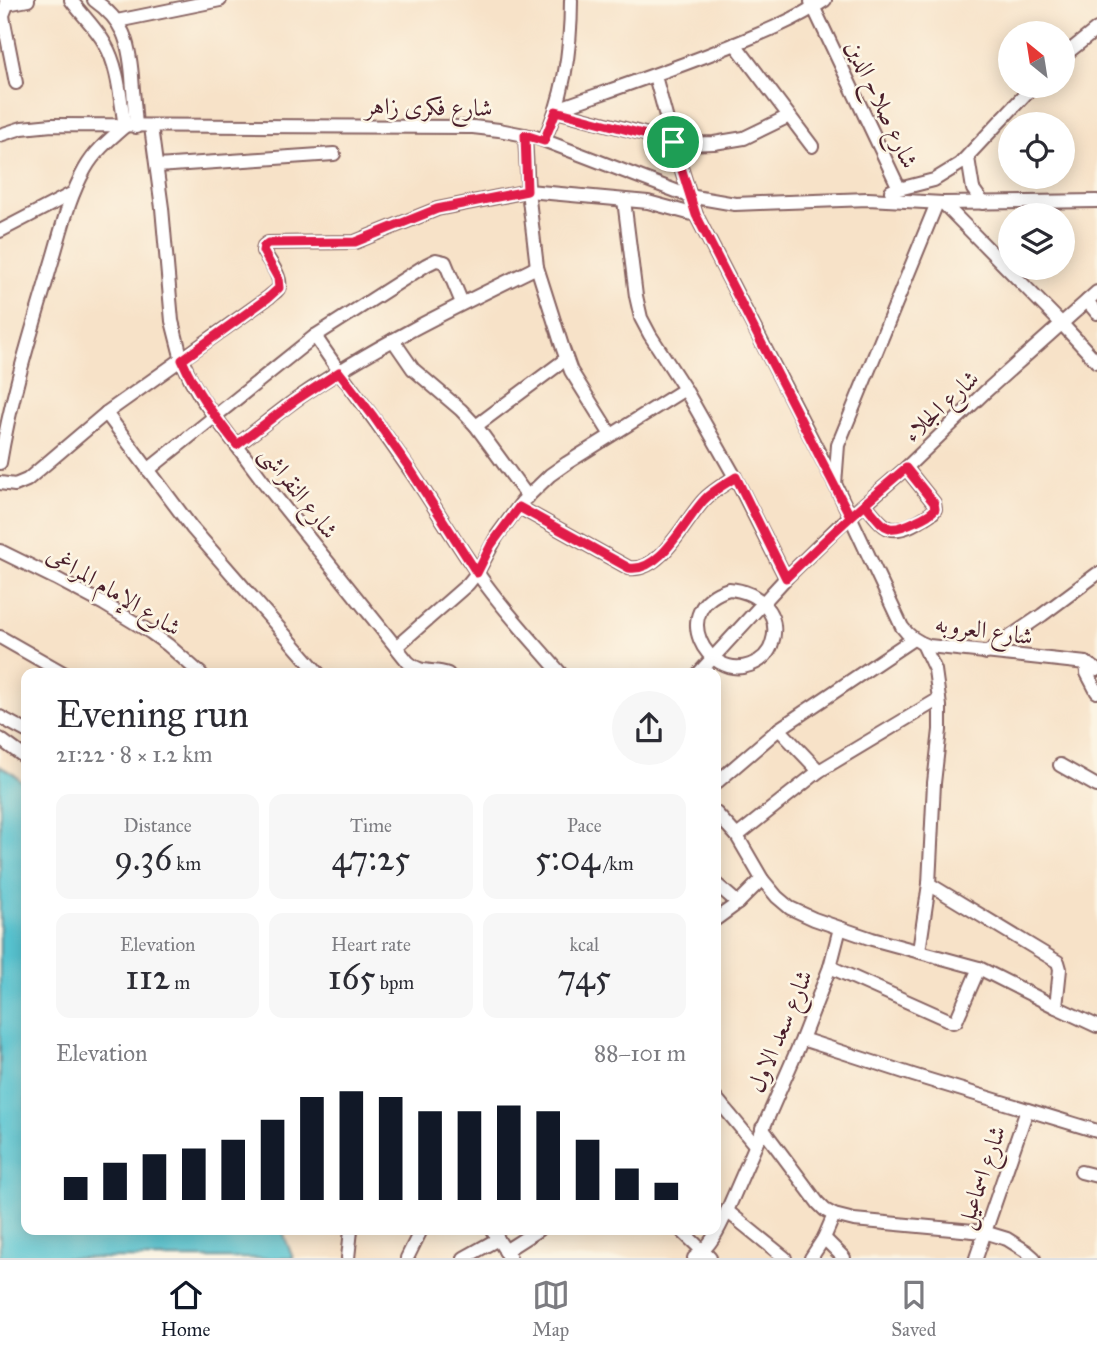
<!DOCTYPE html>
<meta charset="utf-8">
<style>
:root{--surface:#fff;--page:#f7f7f7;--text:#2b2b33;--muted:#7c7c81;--line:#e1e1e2;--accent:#111827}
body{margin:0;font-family:"IM FELL Great Primer",Amiri,serif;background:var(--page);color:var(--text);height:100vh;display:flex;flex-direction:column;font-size:26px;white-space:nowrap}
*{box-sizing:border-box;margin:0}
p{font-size:23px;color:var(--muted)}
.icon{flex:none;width:38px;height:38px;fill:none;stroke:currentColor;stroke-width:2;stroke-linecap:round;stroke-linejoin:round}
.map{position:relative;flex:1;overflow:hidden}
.side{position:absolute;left:21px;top:668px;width:700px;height:567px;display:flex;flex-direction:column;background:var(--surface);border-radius:14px;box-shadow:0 4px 18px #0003}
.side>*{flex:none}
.needle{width:46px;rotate:330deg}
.buttons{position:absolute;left:998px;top:21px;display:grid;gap:14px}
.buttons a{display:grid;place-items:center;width:77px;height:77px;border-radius:50%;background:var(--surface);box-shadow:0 4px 18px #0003;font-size:35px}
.pin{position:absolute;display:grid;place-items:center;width:60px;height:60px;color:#fff;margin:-30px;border:4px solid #fff;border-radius:50%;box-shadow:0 2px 7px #0007}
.round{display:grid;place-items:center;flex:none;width:74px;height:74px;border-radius:37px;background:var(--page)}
.overview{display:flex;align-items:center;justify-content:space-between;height:119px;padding:0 35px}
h1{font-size:38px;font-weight:600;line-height:52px}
.stats{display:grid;grid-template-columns:repeat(3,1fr);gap:10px;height:119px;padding:7px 35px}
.stats div{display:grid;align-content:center;border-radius:14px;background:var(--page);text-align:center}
.stats b{font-size:35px;font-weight:600}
.stats small{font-size:19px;font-weight:400}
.stats p{font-size:19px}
.chart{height:196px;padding:14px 35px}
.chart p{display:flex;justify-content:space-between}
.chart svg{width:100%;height:126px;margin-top:7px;stroke:var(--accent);stroke-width:6}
.tab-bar{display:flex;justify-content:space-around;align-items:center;height:98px;border-top:2px solid var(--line);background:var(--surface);font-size:19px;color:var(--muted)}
.tab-bar a{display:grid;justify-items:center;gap:4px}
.tab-bar .current{color:var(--accent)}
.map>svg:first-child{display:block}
.water{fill:#59c5d2;stroke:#52727e;stroke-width:2}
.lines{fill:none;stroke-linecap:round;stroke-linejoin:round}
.minor-casing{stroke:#876362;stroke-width:16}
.minor{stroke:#fff;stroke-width:12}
.route-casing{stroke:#fff;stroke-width:14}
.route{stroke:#e11d48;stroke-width:9}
.labels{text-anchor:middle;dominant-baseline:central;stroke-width:5;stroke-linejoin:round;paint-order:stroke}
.street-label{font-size:24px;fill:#4a1f2b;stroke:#fcf5e5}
</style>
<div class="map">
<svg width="1097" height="1258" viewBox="0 0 1097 1258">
<rect width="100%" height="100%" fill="#fcf5e5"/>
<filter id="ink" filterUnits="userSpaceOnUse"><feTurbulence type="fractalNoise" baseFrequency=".0143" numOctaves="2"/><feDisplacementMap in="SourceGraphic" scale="14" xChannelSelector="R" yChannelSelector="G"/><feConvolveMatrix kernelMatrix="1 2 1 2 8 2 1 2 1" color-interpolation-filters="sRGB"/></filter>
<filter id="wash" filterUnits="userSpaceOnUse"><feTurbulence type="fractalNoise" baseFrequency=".00686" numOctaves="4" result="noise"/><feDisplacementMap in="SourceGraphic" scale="28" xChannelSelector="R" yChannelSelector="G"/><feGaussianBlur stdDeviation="1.57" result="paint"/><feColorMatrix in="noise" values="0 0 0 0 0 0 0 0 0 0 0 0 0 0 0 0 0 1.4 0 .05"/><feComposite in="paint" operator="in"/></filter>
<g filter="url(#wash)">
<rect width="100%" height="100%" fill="#f7e2c8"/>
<path class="water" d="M 0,766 L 15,775 L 26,787 L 26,1230 L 282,1230 L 293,1258 L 0,1258 Z"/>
</g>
<g filter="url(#ink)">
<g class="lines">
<g class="minor-casing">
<g id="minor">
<path d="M 6,0 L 12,3 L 28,0"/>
<path d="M 94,0 C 124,21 129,42 132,76 C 133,93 135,110 136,127"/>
<path d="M 8,2 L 3,15 L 4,22 L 16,83"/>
<path d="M 811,2 L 899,188"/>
<path d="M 117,21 L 220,0"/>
<path d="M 735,44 L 812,146"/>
<path d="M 1062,57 L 1097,29"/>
<path d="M 655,76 L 673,142 L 696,215 L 835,484 L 902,627 C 909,637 917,642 929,646 L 1086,663 L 1097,670"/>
<path d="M 557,109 C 611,90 665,72 718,51 C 755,36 792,22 825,0"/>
<path d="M 556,111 L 683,144 L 714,143 L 744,138 L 789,116"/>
<path d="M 151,127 L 162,208 L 172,321 L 182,360 L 191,380 L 202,399 L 263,481 L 408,662 C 422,675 432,668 448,674"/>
<path d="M 0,135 L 22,128 L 52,125 L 473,127 L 499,130 L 535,137 L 689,196 L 735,204 L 868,199 L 943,203 L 1097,201"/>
<path d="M 525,135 L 528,191 L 537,267 L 563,349 L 571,371 L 611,435"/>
<path d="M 544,140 C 564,97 571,47 571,0"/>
<path d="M 968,158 L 973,189 L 983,203"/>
<path d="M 157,166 L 334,154"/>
<path d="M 891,191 L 934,180 L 960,164 L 1033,86"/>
<path d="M 624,200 L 636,296 L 641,318 L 650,335 L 685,389 L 735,477 L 786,578"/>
<path d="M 943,203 L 1062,324 L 1097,362"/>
<path d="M 0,231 L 73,193"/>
<path d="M 1087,301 L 1097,313"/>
<path d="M 315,336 C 344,380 376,420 405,463 C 431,499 453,539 479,575 C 503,610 533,641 561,674"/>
<path d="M 393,340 L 413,369 L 461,410 L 476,426 L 528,497"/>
<path d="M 106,413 L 192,528 L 319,674"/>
<path d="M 476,426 L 566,359"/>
<path d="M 237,445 C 257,430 276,414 297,399 C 372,347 455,307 537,267"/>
<path d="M 0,463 C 11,396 32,330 51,265 C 61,232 68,199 85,169 C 95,151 110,139 125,126 C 120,99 119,68 105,44 C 96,28 82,15 71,0"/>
<path d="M 148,470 L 315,336 L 426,265 L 436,260 L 445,262 L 462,303"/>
<path d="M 0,483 L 15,485 L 27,480 L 106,413 L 269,297 C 272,294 276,292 278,289 C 284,279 268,260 263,251 L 264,246 L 268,243 L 355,242 L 437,209 L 528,191 L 648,202 L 696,215"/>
<path d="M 835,484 L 838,445 L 937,203"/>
<path d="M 865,504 C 871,511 877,520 885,526 C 899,536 921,520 933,512 L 935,509 L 934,503 L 906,468"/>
<path d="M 519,507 L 629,568 C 661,573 685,520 704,500 C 712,491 725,484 735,477"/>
<path d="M 0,551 L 55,578 L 104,604 L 150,632 L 168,645 L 201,674"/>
<path d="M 729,589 C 757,591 782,613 772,643 C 769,654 761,661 750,665 C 707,681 667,608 729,589 Z"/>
<path d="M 0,637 L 65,674"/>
<path d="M 396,647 L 468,584 L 477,573 L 497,536 L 522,502 L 550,475 L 567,463 L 685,389"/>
<path d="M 986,653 L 1042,615 L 1097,574"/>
<path d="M 1086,663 L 1087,673 L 1097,692"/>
<path d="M 698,674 L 786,578 L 838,527 L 906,468 L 985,392 L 1097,292"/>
<path d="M 0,717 L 26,731"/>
<path d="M 779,729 L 819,771"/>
<path d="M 0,739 L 26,758"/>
<path d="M 1060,765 L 1097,786"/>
<path d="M 716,783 L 779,729 L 913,639"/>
<path d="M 716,813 L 737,836 L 762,879 L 777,897 L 790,908 L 814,919 L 872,939 L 979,968 L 1056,1007 L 1097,1026"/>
<path d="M 737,836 L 819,771 L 939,699"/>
<path d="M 716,884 L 738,903"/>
<path d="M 929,884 L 1058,962 L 1060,969 L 1056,1007"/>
<path d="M 716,919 L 738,903 L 762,879"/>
<path d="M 919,951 L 929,884 L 934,783 L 940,730 L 940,706 L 935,670 L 923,644"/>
<path d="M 830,967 L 953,1022 L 956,1021 L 979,968"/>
<path d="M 802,1039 L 913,1075 L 1097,1131"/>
<path d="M 716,1098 L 755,1145"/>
<path d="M 762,1128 L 818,1203 L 825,1210 L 834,1215 L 854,1220 L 984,1232 L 1007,1239 L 1026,1251 L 1034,1258"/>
<path d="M 1081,1172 L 1097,1176"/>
<path d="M 727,1211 L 785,1258"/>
<path d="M 492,1230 L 510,1258"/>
<path d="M 681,1230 L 710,1258"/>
<path d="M 824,1238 L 844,1258"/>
<path d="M 505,1251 L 538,1230"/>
<path d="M 348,1258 L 351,1230"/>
<path d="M 407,1258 L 421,1230"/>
<path d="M 464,1258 L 498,1239"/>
<path d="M 694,1258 C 711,1246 719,1229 727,1211 L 802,1039 L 830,967 L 840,928"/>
<path d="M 811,1258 L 824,1238 L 834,1215"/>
<path d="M 976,1258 L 1027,1110"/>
</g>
</g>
<use href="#minor" class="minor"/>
</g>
</g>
<g class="lines" filter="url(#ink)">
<g class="route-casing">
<path id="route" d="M 673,142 L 556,111 L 544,141 L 525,135 L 527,191 L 437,209 L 355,242 L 268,243 L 264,246 L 263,251 L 278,278 L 279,288 L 269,297 L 182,360 C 196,392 216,418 237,445 L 296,400 L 339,372 L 373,416 L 408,466 L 477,573 L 491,545 L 519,507 L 629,568 C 661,573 685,520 704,500 C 712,491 725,484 736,477 L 786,578 C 812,553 837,528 865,504 C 885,527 885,536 916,521 C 923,518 930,515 935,509 L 934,503 L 906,468 L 850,516 L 696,215 L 673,142"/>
</g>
<use href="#route" class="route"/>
</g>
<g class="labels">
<g class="street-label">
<text transform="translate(882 104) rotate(65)">شارع صلاح الدين</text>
<text transform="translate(429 107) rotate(1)">شارع فكرى زاهر</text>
<text transform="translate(941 406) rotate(-43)">شارع الجلاء</text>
<text transform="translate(299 492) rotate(52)">شارع النقراشى</text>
<text transform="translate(114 591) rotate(31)">شارع الإمام المراغى</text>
<text transform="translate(984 630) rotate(8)">شارع العروبه</text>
<text transform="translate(780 1031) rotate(-67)">شارع سعد الاول</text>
<text transform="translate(981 1177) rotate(-71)">شارع اسماعيل</text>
</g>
</g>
</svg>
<div class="buttons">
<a><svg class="needle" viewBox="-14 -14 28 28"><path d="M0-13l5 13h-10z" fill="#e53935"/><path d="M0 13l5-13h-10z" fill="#7c7c81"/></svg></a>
<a><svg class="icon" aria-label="locate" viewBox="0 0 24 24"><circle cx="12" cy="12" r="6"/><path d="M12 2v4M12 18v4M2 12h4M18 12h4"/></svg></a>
<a><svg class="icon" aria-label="layers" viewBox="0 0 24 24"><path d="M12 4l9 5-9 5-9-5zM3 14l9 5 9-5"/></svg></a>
</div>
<div class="pin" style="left:673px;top:142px;background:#1e9e55"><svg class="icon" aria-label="arrive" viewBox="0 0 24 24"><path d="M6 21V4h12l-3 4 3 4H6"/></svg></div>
<section class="side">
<div class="overview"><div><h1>Evening run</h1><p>21:22 · 8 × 1.2 km</p></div><a class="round"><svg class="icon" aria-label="share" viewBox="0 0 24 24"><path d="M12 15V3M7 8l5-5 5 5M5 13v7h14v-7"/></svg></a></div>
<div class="stats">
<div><p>Distance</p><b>9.36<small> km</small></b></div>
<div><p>Time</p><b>47:25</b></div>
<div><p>Pace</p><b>5:04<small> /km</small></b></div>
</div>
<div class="stats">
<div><p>Elevation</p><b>112<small> m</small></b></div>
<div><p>Heart rate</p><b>165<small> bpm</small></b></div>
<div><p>kcal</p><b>745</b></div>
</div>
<div class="chart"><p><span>Elevation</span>88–101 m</p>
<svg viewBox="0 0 160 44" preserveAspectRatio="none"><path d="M5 44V36M15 44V31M25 44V28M35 44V26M45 44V23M55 44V16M65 44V8M75 44V6M85 44V8M95 44V13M105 44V13M115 44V11M125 44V13M135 44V23M145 44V33M155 44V38"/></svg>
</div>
</section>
</div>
<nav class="tab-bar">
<a class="current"><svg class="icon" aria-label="home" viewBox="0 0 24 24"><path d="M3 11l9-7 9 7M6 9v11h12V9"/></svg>Home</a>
<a><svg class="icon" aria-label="map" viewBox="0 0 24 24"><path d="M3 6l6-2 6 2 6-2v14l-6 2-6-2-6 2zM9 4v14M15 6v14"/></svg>Map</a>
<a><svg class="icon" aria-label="saved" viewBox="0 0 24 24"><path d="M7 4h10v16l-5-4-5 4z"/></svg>Saved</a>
</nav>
